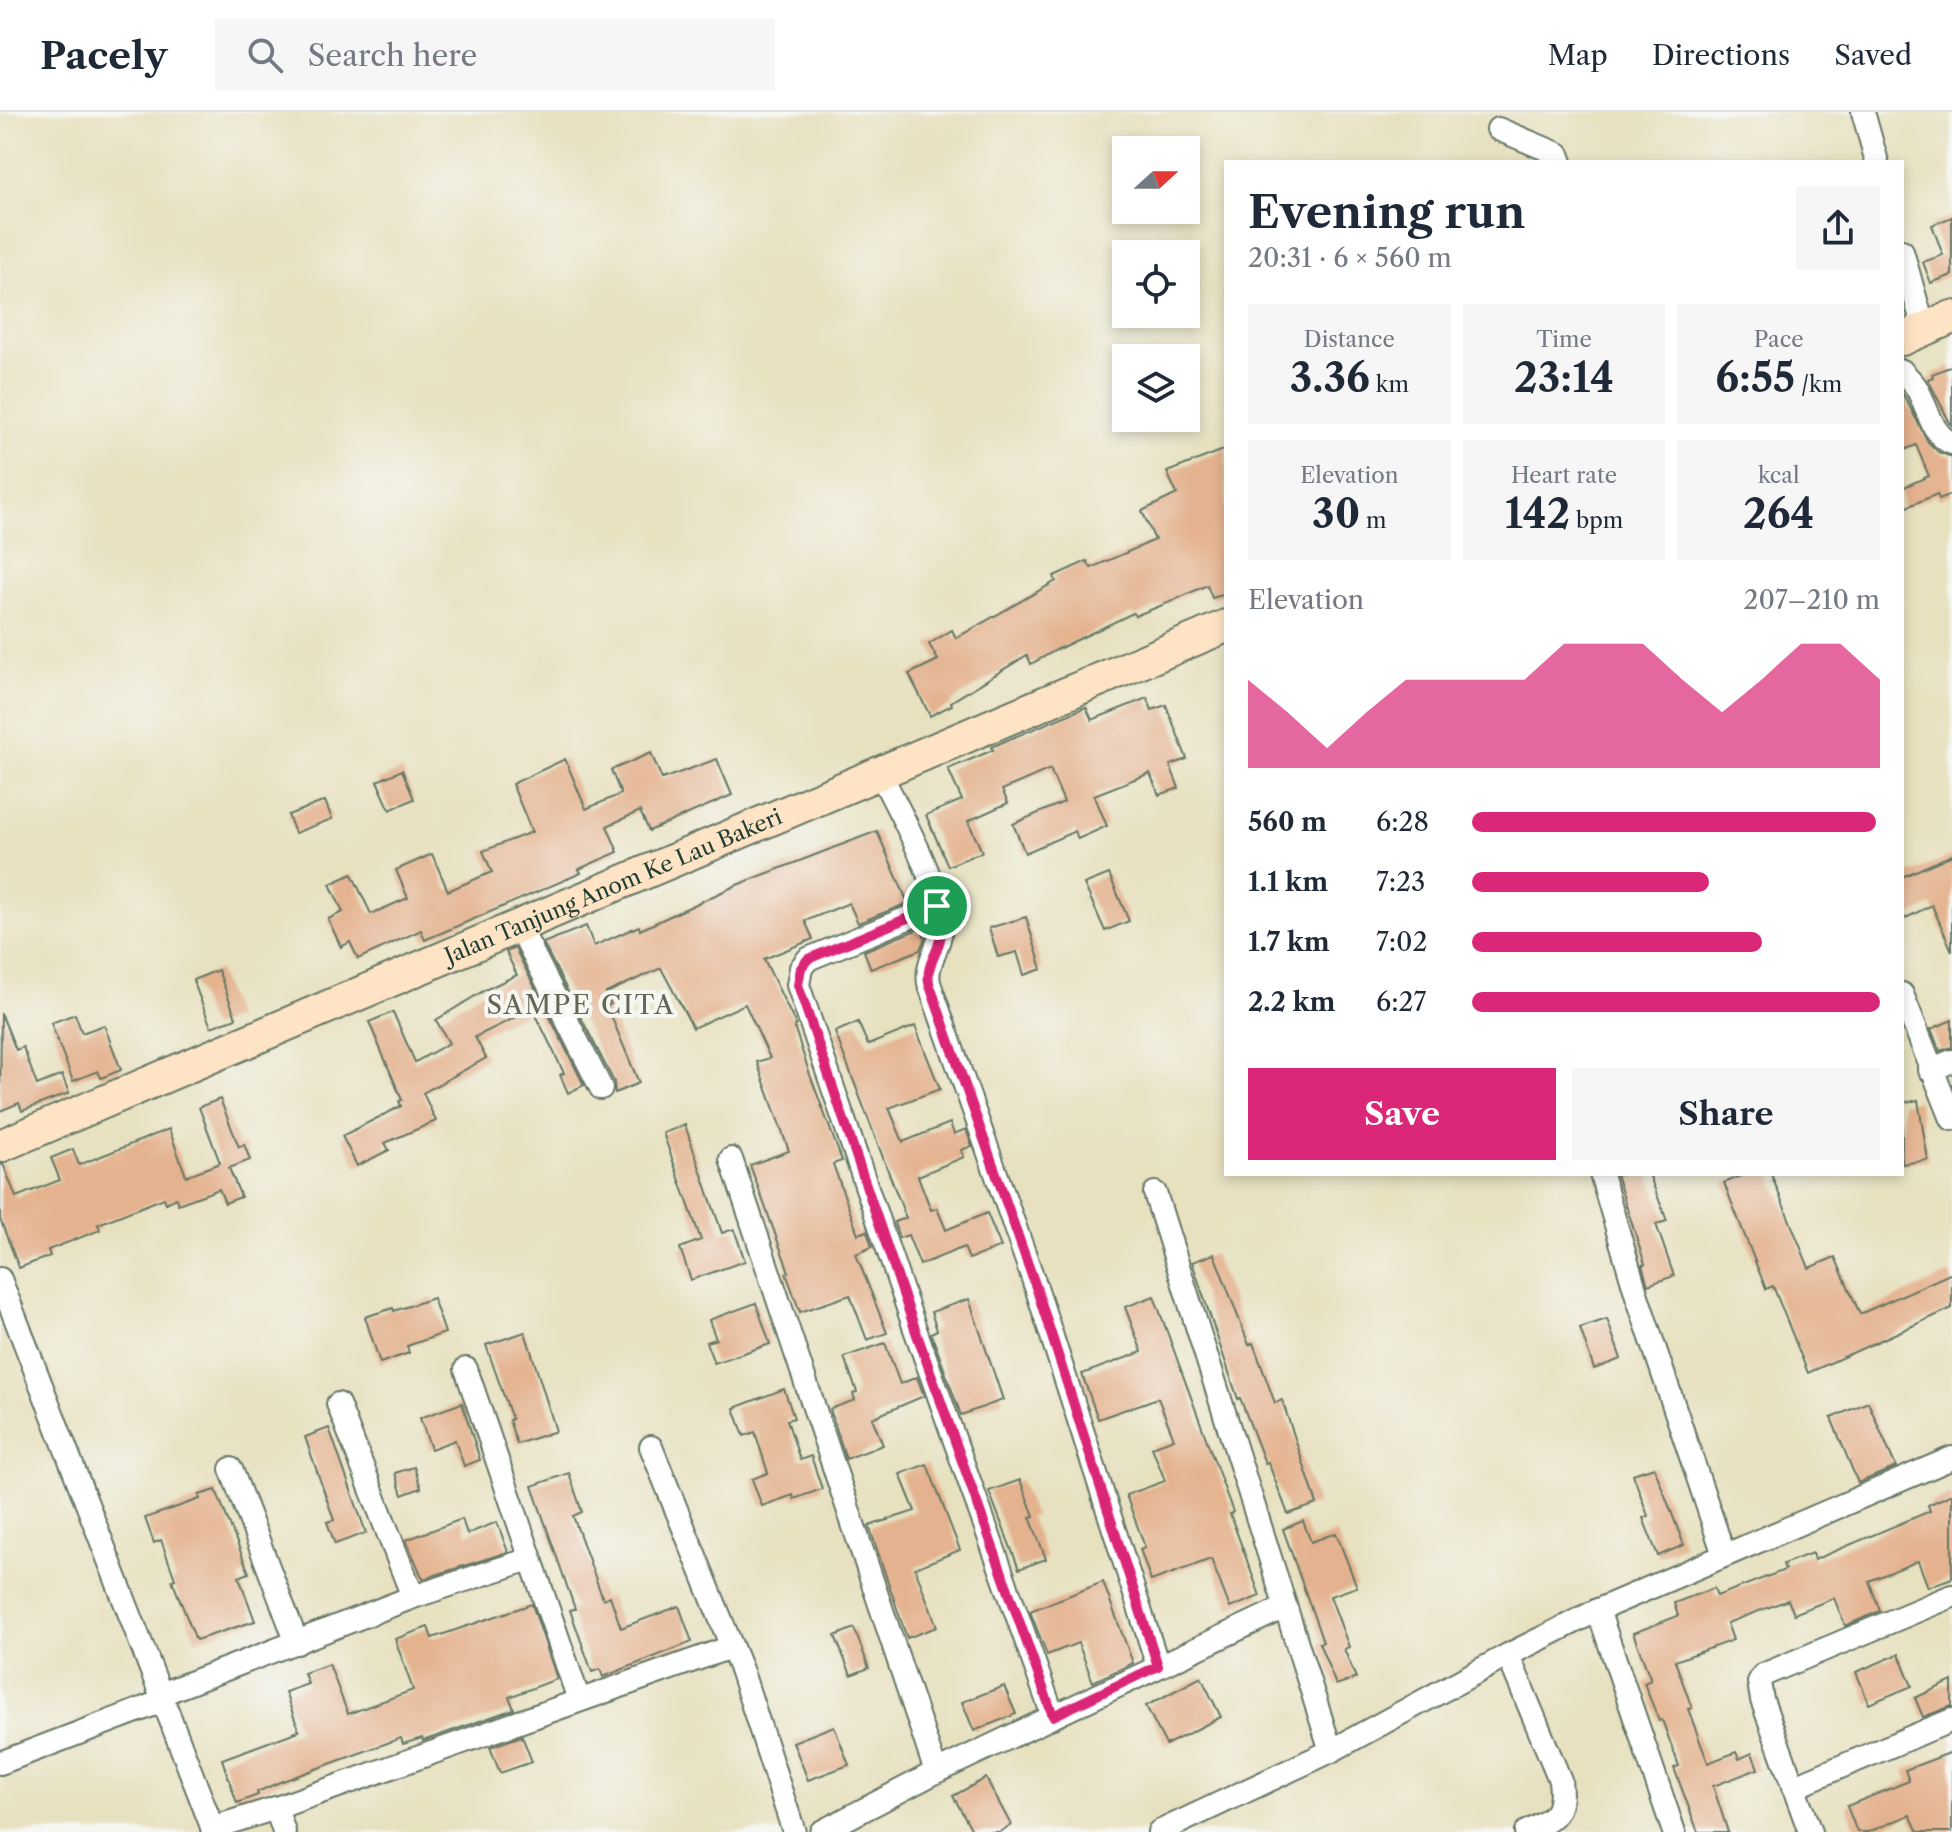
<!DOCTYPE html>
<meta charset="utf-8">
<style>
:root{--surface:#fff;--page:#f6f6f7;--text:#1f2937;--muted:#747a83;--line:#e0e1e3;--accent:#db2777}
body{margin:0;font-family:"Libre Caslon Text",serif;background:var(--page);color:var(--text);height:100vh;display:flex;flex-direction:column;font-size:30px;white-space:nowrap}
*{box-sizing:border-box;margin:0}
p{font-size:26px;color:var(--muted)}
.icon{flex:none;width:44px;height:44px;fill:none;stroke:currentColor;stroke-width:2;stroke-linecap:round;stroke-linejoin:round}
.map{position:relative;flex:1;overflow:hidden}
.details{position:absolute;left:1224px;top:48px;width:680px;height:1016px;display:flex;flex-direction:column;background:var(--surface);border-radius:0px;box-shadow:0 4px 12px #0003}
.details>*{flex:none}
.needle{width:52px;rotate:69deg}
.tools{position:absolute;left:1112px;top:24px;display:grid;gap:16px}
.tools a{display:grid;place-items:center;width:88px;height:88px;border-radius:0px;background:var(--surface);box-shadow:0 4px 12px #0003;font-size:40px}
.pin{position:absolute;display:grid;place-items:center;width:68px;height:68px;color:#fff;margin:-34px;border:4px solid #fff;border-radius:50%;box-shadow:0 2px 8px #0007}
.round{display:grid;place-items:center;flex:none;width:84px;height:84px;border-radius:0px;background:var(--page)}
.headline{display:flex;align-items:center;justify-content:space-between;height:136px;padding:0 24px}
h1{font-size:44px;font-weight:700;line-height:60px}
.metrics{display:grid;grid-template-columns:repeat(3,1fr);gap:12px;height:136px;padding:8px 24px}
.metrics div{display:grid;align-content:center;border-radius:0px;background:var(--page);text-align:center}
.metrics b{font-size:40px;font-weight:700}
.metrics small{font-size:22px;font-weight:400}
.metrics p{font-size:22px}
.chart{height:224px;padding:16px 24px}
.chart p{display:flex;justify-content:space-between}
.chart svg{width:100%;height:144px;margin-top:8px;fill:var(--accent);opacity:.7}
.button{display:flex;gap:16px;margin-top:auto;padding:16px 24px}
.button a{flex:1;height:92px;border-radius:0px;background:var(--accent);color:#fff;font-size:32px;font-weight:700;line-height:92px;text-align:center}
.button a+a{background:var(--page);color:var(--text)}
ul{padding:0 24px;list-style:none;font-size:26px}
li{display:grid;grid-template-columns:128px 96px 1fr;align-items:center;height:60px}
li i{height:20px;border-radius:10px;background:var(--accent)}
header{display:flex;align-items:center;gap:48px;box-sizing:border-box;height:112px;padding:0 40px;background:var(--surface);border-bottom:2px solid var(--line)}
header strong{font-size:38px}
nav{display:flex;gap:44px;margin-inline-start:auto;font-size:28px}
.search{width:560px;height:72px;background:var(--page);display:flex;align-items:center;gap:20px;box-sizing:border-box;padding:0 28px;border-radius:0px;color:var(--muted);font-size:30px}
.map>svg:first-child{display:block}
.building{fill:#e4b28e}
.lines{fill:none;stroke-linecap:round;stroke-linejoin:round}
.street-casing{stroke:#657665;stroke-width:26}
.secondary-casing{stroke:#657665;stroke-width:36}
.street{stroke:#fff;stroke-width:22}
.secondary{stroke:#fee4c5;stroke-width:32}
.route-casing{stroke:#fff;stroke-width:16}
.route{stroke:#db2777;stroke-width:10}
.labels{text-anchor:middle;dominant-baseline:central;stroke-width:8;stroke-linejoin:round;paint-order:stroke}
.street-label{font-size:22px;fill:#1f3d34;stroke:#f6f6f2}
.quarter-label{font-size:26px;letter-spacing:2px;fill:#646654;stroke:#f6f6f2}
</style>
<header>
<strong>Pacely</strong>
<div class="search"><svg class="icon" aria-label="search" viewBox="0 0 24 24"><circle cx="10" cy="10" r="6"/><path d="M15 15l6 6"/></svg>Search here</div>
<nav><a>Map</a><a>Directions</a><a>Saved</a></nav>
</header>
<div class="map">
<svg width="1952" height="1720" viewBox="0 0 1952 1720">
<rect width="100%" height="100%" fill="#f6f6f2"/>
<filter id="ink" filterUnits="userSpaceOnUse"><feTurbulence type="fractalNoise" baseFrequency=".0125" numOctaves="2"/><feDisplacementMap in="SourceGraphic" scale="16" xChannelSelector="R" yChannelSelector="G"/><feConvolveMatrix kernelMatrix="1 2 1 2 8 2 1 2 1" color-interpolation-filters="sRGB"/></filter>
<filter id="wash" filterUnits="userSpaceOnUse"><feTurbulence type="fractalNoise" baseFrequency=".006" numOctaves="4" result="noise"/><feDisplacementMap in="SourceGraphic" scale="32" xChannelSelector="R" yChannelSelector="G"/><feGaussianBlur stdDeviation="1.8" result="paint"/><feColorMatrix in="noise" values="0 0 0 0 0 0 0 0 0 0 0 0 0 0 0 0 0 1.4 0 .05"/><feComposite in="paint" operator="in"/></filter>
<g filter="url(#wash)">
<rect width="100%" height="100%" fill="#e7e1c0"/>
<g id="blocks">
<g class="building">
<path d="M 1952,105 L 1952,163 L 1931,171 L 1923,150 L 1943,143 L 1932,113 Z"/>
<path d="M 1952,254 L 1952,315 L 1928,267 L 1933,265 L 1932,262 Z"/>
<path d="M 1902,280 L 1928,330 L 1938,340 L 1952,345 L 1952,382 L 1939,387 L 1937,382 L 1902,397 L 1902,376 L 1929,364 L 1916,333 L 1902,339 Z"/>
<path d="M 1226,337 L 1226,482 L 1212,486 L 1207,473 L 1170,490 L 1135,504 L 1133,501 L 1056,538 L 1031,552 L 1027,543 L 951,590 L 952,593 L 930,604 L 909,562 L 938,548 L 929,532 L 952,518 L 956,526 L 1056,469 L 1054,464 L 1087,449 L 1091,456 L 1155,428 L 1142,399 L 1177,382 L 1167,360 Z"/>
<path d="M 1147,586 L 1152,598 L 1166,593 L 1187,647 L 1170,653 L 1179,676 L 1159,683 L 1150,661 L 1094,683 L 1107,714 L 1078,727 L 1075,719 L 1025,741 L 1013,712 L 1064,690 L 1050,657 L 1002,678 L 1008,691 L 968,709 L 982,740 L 948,754 L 926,703 L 962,688 L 948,657 L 993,638 L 991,635 L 1086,595 L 1092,608 Z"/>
<path d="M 651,641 L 662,667 L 717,647 L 732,683 L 649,719 L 640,699 L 607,714 L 618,740 L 579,757 L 581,761 L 425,828 L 421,818 L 358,847 L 350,830 L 341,835 L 328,807 L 343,800 L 330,772 L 352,762 L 371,802 L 408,786 L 396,758 L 432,742 L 448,779 L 492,760 L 483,739 L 532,720 L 512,672 L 565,647 L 586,697 L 621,682 L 611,658 Z"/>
<path d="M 402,658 L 414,687 L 390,698 L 377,669 Z"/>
<path d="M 325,689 L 332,707 L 295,721 L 288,703 Z"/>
<path d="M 877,719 L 908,791 L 858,811 L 849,791 L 805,809 L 813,827 L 764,847 L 796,913 L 794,914 L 809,960 L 842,1049 L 833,1052 L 858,1122 L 867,1119 L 872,1135 L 856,1142 L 887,1221 L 867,1228 L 850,1183 L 800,1200 L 786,1161 L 789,1160 L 750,1053 L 789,1039 L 757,950 L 770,946 L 745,892 L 693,916 L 661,856 L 606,881 L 611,892 L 607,894 L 639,971 L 615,981 L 614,970 L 543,831 L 586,814 L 594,834 L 639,814 L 640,818 L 737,773 Z"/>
<path d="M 1952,743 L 1952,839 L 1932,793 L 1902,808 L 1902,765 Z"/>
<path d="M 1109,762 L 1129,809 L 1105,819 L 1084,772 Z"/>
<path d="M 1026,805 L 1042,857 L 1024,863 L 1017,840 L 998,845 L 989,816 Z"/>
<path d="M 921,816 L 925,826 L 920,838 L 871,857 L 864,839 Z"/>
<path d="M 515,836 L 584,973 L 568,981 L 560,963 L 564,961 L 533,897 L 475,925 L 486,946 L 423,981 L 436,1009 L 385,1031 L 389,1038 L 357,1054 L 342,1024 L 401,994 L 399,989 L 402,988 L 369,910 L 393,900 L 415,950 L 449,931 L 436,908 L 485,878 L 517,863 L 506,840 Z"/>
<path d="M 218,858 L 236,906 L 211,915 L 193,868 Z"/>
<path d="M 1,901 L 16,938 L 23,935 L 37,973 L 62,963 L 69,981 L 22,999 L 19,991 L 0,999 Z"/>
<path d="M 75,902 L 82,921 L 104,913 L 121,958 L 101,966 L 98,959 L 73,969 L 51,911 Z"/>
<path d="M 1952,908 L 1952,935 L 1940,939 L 1931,917 Z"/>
<path d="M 858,910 L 868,933 L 915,914 L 940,977 L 889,996 L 903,1030 L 950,1011 L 954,1022 L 966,1017 L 972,1034 L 961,1038 L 964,1045 L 918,1064 L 931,1098 L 937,1096 L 946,1118 L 987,1101 L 1001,1135 L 969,1147 L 964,1135 L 920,1153 L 908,1123 L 899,1126 L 894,1110 L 906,1106 L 835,920 Z"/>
<path d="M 220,987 L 239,1035 L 244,1032 L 250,1048 L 229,1056 L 241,1085 L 225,1091 L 219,1077 L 178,1092 L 176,1086 L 166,1091 L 164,1086 L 98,1112 L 100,1118 L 48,1138 L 50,1144 L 19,1156 L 0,1107 L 0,1053 L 3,1052 L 16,1085 L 60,1068 L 51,1046 L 73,1037 L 79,1053 L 169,1017 L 186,1064 L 220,1051 L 199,995 Z"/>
<path d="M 1918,988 L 1928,1048 L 1902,1052 L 1902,991 Z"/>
<path d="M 685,1013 L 722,1121 L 734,1117 L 745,1149 L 691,1168 L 680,1136 L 701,1128 L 663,1021 Z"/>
<path d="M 1616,1062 L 1649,1062 L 1667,1109 L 1656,1112 L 1674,1164 L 1648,1173 L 1642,1153 L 1645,1152 Z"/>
<path d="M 1746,1062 L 1771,1062 L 1809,1156 L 1835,1145 L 1860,1202 L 1952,1161 L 1952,1196 L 1808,1261 L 1773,1174 L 1766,1177 L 1724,1071 Z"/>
<path d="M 1214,1142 L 1249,1233 L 1253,1231 L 1275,1291 L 1282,1288 L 1317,1392 L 1288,1402 L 1268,1350 L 1265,1351 L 1240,1286 L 1238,1287 L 1192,1150 Z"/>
<path d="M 1154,1184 L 1233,1400 L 1230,1402 L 1260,1484 L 1230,1496 L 1211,1447 L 1151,1469 L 1140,1437 L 1145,1435 L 1126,1383 L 1165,1369 L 1152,1335 L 1174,1327 L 1158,1286 L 1098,1307 L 1082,1262 L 1142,1240 L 1125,1195 Z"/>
<path d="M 433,1186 L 445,1221 L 407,1234 L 409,1241 L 380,1251 L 365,1205 L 393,1196 L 394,1199 Z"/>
<path d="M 969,1187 L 1003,1288 L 961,1303 L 931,1221 L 937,1218 L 931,1200 Z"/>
<path d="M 756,1191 L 770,1232 L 714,1251 L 706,1230 L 716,1227 L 709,1208 Z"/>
<path d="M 1607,1207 L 1621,1247 L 1594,1257 L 1580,1216 Z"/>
<path d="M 525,1220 L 556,1319 L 517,1332 L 509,1308 L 512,1307 L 486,1233 Z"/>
<path d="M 885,1231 L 900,1272 L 917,1265 L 924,1284 L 872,1306 L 883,1333 L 846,1347 L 830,1297 L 855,1288 L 853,1282 L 857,1280 L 844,1245 Z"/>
<path d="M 784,1277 L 794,1306 L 787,1308 L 800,1348 L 811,1344 L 822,1377 L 794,1387 L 793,1383 L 762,1394 L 752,1367 L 768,1361 L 755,1320 L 744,1324 L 734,1296 Z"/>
<path d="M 1868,1290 L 1896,1355 L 1858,1371 L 1831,1306 Z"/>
<path d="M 462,1291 L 480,1348 L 464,1354 L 455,1328 L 431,1337 L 420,1306 Z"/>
<path d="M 329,1316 L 366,1421 L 335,1432 L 327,1410 L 334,1408 L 305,1325 Z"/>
<path d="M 927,1352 L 960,1438 L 915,1456 L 937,1515 L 907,1526 L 869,1414 L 915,1399 L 900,1362 Z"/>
<path d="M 414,1355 L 421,1376 L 402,1383 L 395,1361 Z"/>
<path d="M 1654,1355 L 1684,1433 L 1658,1444 L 1643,1406 L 1648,1404 L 1633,1362 Z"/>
<path d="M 569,1361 L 582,1400 L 573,1404 L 603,1487 L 610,1484 L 621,1516 L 679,1494 L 692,1530 L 603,1565 L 600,1557 L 592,1560 L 570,1498 L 575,1497 L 532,1374 Z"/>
<path d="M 1020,1368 L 1034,1404 L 1030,1405 L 1046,1447 L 1019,1457 L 989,1379 Z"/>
<path d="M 216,1378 L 249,1461 L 239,1465 L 255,1509 L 196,1528 L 172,1468 L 175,1467 L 161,1428 L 154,1431 L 145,1406 L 200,1387 L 199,1383 Z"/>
<path d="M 1952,1382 L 1952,1466 L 1928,1475 L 1918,1449 L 1869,1469 L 1880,1499 L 1845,1514 L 1834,1486 L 1794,1502 L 1788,1488 L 1727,1511 L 1733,1528 L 1675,1549 L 1692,1596 L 1688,1597 L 1708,1651 L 1736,1640 L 1739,1647 L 1752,1641 L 1758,1657 L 1713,1674 L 1728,1720 L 1698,1720 L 1674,1656 L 1679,1654 L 1662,1608 L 1659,1609 L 1644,1571 L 1651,1568 L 1633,1521 L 1678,1504 L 1674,1491 L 1714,1476 L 1717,1484 L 1785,1458 L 1783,1452 L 1812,1441 L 1814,1448 L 1930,1399 L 1928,1393 Z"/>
<path d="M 462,1407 L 467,1422 L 497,1410 L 508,1440 L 423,1467 L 406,1428 Z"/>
<path d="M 1303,1409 L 1311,1430 L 1336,1421 L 1357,1475 L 1330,1484 L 1349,1535 L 1344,1537 L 1356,1566 L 1336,1573 L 1319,1531 L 1323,1530 L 1283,1417 Z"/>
<path d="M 1103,1470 L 1133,1551 L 1093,1570 L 1078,1531 L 1047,1543 L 1030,1499 Z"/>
<path d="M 532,1492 L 557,1567 L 509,1585 L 514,1597 L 423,1629 L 422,1626 L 403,1632 L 401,1626 L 280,1670 L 257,1680 L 258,1683 L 237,1691 L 222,1647 L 299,1619 L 285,1580 L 308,1572 L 304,1561 L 329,1552 L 348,1602 L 413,1578 L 395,1527 L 428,1515 L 432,1526 Z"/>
<path d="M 854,1516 L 869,1556 L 851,1563 L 835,1524 Z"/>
<path d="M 1899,1542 L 1912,1574 L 1869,1592 L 1856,1560 Z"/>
<path d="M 1201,1565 L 1221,1605 L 1166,1633 L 1146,1594 Z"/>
<path d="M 1952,1569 L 1952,1594 L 1923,1605 L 1915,1586 Z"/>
<path d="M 1004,1574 L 1016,1602 L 974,1619 L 962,1590 Z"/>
<path d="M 834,1614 L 849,1653 L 808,1668 L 793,1630 Z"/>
<path d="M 522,1624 L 532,1650 L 500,1661 L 490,1635 Z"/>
<path d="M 1952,1640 L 1952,1720 L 1918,1720 L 1910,1703 L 1868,1720 L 1857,1720 L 1847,1694 L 1909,1669 L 1905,1658 Z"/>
<path d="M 986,1666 L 1011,1713 L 999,1720 L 973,1720 L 953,1684 Z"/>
</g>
</g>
</g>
<g filter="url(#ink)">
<use href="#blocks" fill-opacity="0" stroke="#657665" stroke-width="2"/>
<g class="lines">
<g class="street-casing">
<g id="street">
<path d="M 1863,0 L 1877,50"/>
<path d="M 1498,17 L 1558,42 L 1561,50"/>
<path d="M 1902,139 L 1924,217"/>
<path d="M 1902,259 C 1906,264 1912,269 1916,275 C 1927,292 1931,324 1952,331"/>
<path d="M 880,661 C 900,701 938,768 941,812 C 942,834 925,849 929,871 L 1037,1178 L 1158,1554"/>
<path d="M 937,794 L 808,847 L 801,856 L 798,873 L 915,1217 L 1053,1604"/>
<path d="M 519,814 L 601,976"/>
<path d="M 1902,882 L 1952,1007"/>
<path d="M 1930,958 L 1952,949"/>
<path d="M 731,1047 L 936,1660"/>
<path d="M 1601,1062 L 1637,1184 L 1724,1443"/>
<path d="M 1155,1081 L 1331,1639"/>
<path d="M 0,1167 L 214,1720"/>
<path d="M 466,1257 L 579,1588"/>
<path d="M 338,1292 L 413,1485"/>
<path d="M 651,1335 L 742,1560 L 794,1720"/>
<path d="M 231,1357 L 297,1531"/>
<path d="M 1598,1498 L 1674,1720"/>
<path d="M 1508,1543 L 1560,1668 C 1564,1702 1555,1707 1526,1720"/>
<path d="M 161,1582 L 413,1485 L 530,1447"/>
<path d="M 0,1651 L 163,1589"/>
<path d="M 1793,1675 L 1952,1608"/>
<path d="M 276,1696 L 284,1720"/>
<path d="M 212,1716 L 276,1696 L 731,1535"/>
<path d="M 821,1720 L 936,1660 L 1285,1495"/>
<path d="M 1159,1720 L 1331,1639 L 1508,1543 L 1598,1498 L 1952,1346"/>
<path d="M 1810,1720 L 1762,1588 L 1759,1570 L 1763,1563 L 1952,1484"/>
</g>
</g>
<g class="secondary-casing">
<g id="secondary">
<path d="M 1902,227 L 1952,205"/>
<path id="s1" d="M 0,1034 L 1226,514"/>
</g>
</g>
<use href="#street" class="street"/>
<use href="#secondary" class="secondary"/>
</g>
</g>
<g class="lines" filter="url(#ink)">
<g class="route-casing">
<path id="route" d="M 937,794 C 940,805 943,816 940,827 C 937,844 926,852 929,871 L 1037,1178 L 1158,1554 L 1053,1604 L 915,1217 L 798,873 L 801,856 L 808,847 Z"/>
</g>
<use href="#route" class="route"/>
</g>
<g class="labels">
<g class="street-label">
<text stroke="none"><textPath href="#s1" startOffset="666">Jalan Tanjung Anom Ke Lau Bakeri</textPath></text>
</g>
<g class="quarter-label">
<text x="581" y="893">SAMPE CITA</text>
</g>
</g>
</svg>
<div class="tools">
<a><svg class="needle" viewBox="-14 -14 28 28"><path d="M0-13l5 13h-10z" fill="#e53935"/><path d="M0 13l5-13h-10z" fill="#747a83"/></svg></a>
<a><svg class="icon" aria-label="locate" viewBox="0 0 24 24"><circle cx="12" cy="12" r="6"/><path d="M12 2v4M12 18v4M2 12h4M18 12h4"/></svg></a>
<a><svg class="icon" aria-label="layers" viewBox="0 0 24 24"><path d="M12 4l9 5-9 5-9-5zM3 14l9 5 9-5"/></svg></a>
</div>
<div class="pin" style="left:937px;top:794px;background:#1e9e55"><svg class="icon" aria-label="arrive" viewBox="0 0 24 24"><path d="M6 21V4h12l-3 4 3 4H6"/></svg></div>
<section class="details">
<div class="headline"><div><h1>Evening run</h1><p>20:31 · 6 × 560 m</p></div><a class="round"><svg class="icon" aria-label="share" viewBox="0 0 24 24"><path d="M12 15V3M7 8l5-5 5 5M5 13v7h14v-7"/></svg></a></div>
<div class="metrics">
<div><p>Distance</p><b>3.36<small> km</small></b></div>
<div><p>Time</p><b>23:14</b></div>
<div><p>Pace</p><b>6:55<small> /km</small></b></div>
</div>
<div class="metrics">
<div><p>Elevation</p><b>30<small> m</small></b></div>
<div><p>Heart rate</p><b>142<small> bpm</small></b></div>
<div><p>kcal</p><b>264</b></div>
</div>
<div class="chart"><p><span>Elevation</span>207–210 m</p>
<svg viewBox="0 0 160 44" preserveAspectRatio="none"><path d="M0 44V17L10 27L20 38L30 27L40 17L50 17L60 17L70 17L80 6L90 6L100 6L110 17L120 27L130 17L140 6L150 6L160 17V44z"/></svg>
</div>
<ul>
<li><b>560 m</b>6:28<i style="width:99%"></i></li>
<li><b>1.1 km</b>7:23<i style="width:58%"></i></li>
<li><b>1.7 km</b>7:02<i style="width:71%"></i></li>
<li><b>2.2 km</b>6:27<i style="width:100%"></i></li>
</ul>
<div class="button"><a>Save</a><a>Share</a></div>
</section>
</div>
